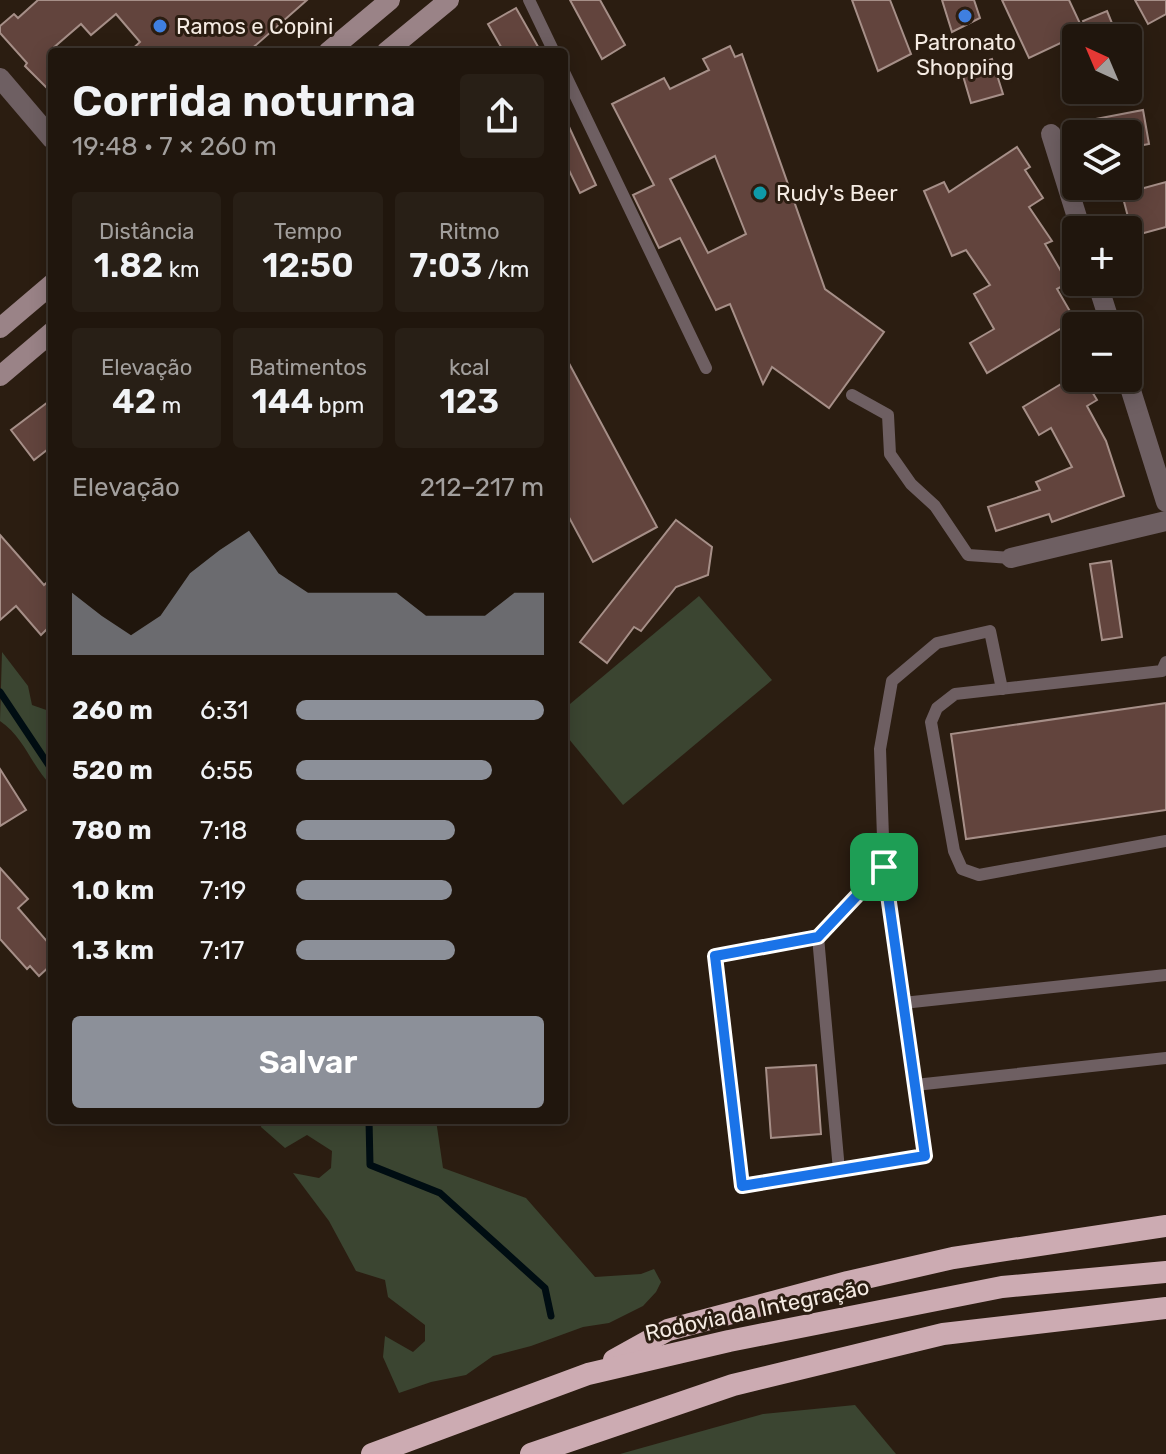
<!DOCTYPE html>
<html lang="pt">
<meta charset="utf-8">
<style>
:root{--surface:#20160d;--page:#281f16;--text:#f1f3f6;--muted:#a29f9d;--line:#3d352e;--accent:#8c9099}
body{margin:0;font-family:Rubik,sans-serif;background:var(--page);color:var(--text);height:100vh;display:flex;flex-direction:column;font-size:30px;white-space:nowrap}
*{box-sizing:border-box;margin:0}
p{font-size:26px;color:var(--muted)}
.icon{flex:none;width:44px;height:44px;fill:none;stroke:currentColor;stroke-width:2;stroke-linecap:round;stroke-linejoin:round}
.map{position:relative;flex:1;overflow:hidden}
.sheet{position:absolute;left:48px;top:48px;width:520px;height:1076px;display:flex;flex-direction:column;background:var(--surface);border-radius:8px;box-shadow:0 4px 20px #0003,0 0 0 2px var(--line)}
.sheet>*{flex:none}
.needle{width:52px;rotate:316deg}
.fabs{position:absolute;left:1062px;top:24px;display:grid;gap:16px}
.fabs a{display:grid;place-items:center;width:80px;height:80px;border-radius:8px;background:var(--surface);box-shadow:0 4px 20px #0003,0 0 0 2px var(--line);font-size:40px}
.pin{position:absolute;display:grid;place-items:center;width:68px;height:68px;color:#fff;margin:-34px;border-radius:16px;box-shadow:0 4px 12px #0006}
.round{display:grid;place-items:center;flex:none;width:84px;height:84px;border-radius:8px;background:var(--page)}
.overview{display:flex;align-items:center;justify-content:space-between;height:136px;padding:0 24px}
h1{font-size:44px;font-weight:600;line-height:60px}
.metrics{display:grid;grid-template-columns:repeat(3,1fr);gap:12px;height:136px;padding:8px 24px}
.metrics div{display:grid;align-content:center;border-radius:8px;background:var(--page);text-align:center}
.metrics b{font-size:34px;font-weight:600}
.metrics small{font-size:22px;font-weight:400}
.metrics p{font-size:22px}
.chart{height:224px;padding:16px 24px}
.chart p{display:flex;justify-content:space-between}
.chart svg{width:100%;height:144px;margin-top:8px;fill:var(--accent);opacity:.7}
.primary-button{display:flex;gap:16px;margin-top:auto;padding:16px 24px}
.primary-button a{flex:1;height:92px;border-radius:8px;background:var(--accent);color:#fff;font-size:32px;font-weight:600;line-height:92px;text-align:center}
ul{padding:0 24px;list-style:none;font-size:26px}
li{display:grid;grid-template-columns:128px 96px 1fr;align-items:center;height:60px}
li i{height:20px;border-radius:10px;background:var(--accent)}
.map>svg:first-child{display:block}
.green{fill:#3b4531}
.lines{fill:none;stroke-linecap:round;stroke-linejoin:round}
.stream{stroke:#000d12;stroke-width:7}
.building{fill:#62443d;stroke:#a68f88;stroke-width:2;fill-rule:evenodd}
.service{stroke:#6e5f62;stroke-width:12}
.minor{stroke:#6e5f62;stroke-width:20}
.secondary{stroke:#9a8387;stroke-width:20}
.trunk{stroke:#ccabb2;stroke-width:22}
.route-casing{stroke:#fff;stroke-width:16}
.route{stroke:#1a73e8;stroke-width:10}
.shop-dot{fill:#3f7fe0;stroke:#2b1d11;stroke-width:3}
.culture-dot{fill:#0f9aa8;stroke:#2b1d11;stroke-width:3}
.labels{text-anchor:middle;dominant-baseline:central;stroke-width:6;stroke-linejoin:round;paint-order:stroke}
.poi-label{font-size:22px;fill:#f5ebe3;stroke:#2b1d11;text-anchor:start}
.street-label{font-size:22px;fill:#f5ebe3;stroke:#2b1d11}
</style>
<div class="map">
<svg width="1166" height="1454" viewBox="0 0 1166 1454">
<rect width="100%" height="100%" fill="#2b1d11"/>
<g class="green">
<path d="M 699,596 L 772,680 L 623,805 L 564,733 L 564,709 Z"/>
<path d="M 2,652 L 28,686 L 32,705 L 52,712 L 52,786 C 31,766 25,738 0,721 Z"/>
<path d="M 262,1120 L 436,1120 L 443,1168 L 526,1198 L 595,1277 L 641,1274 L 654,1269 L 661,1282 L 656,1292 L 643,1306 L 609,1323 L 583,1327 L 531,1346 L 493,1356 L 466,1375 L 431,1382 L 399,1393 L 383,1357 L 385,1336 L 413,1352 L 425,1341 L 425,1325 L 388,1297 L 385,1280 L 356,1271 L 329,1221 L 293,1173 L 319,1178 L 331,1168 L 332,1151 L 307,1135 L 285,1148 L 261,1127 Z"/>
<path d="M 855,1405 L 896,1454 L 620,1454 L 763,1414 Z"/>
</g>
<g class="lines">
<g class="stream">
<path d="M 0,692 L 52,770"/>
<path d="M 369,1120 L 370,1165 L 440,1193 L 545,1288 L 551,1316"/>
</g>
</g>
<g class="building">
<path d="M 38,0 L 307,0 L 248,52 L 129,52 L 140,42 L 116,14 L 91,35 L 81,24 L 52,49 L 52,93 L 25,66 L 27,63 L 0,33 L 0,26 L 14,14 L 18,18 Z"/>
<path d="M 570,0 L 600,0 L 625,45 L 602,59 Z"/>
<path d="M 852,0 L 890,0 L 911,54 L 878,71 Z"/>
<path d="M 942,0 L 974,0 L 980,18 L 952,32 Z"/>
<path d="M 1002,0 L 1069,0 L 1084,32 L 1029,58 Z"/>
<path d="M 1135,0 L 1166,0 L 1166,14 L 1148,24 Z"/>
<path d="M 516,8 L 541,52 L 504,52 L 488,24 Z"/>
<path d="M 1107,11 L 1118,38 L 1090,38 L 1083,21 Z"/>
<path d="M 730,46 L 735,57 L 742,54 L 825,289 L 884,332 L 829,408 L 772,367 L 763,384 L 730,304 L 716,310 L 680,238 L 659,248 L 633,195 L 654,185 L 612,104 L 664,78 L 670,89 L 709,70 L 703,59 ZM 715,156 L 746,234 L 708,253 L 670,179 Z"/>
<path d="M 992,59 L 1003,94 L 971,103 L 961,69 Z"/>
<path d="M 1143,110 L 1149,144 L 1128,148 L 1128,134 L 1065,134 L 1064,125 Z"/>
<path d="M 564,116 L 596,185 L 580,193 L 564,160 Z"/>
<path d="M 1017,147 L 1030,167 L 1025,170 L 1043,198 L 1029,207 L 1052,241 L 1045,244 L 1068,283 L 1057,289 L 1075,320 L 987,373 L 970,343 L 994,329 L 974,294 L 990,285 L 966,250 L 952,256 L 924,191 L 944,182 L 949,192 Z"/>
<path d="M 1166,182 L 1166,227 L 1133,236 L 1122,194 Z"/>
<path d="M 564,354 L 657,527 L 593,562 L 564,508 Z"/>
<path d="M 1071,378 L 1084,378 L 1097,400 L 1087,406 L 1106,441 L 1124,496 L 1052,522 L 1049,514 L 996,531 L 988,507 L 1040,490 L 1036,482 L 1072,467 L 1051,428 L 1039,435 L 1023,407 Z"/>
<path d="M 52,399 L 52,446 L 34,460 L 11,430 Z"/>
<path d="M 676,520 L 712,547 L 708,575 L 676,587 L 641,631 L 634,627 L 607,663 L 580,642 Z"/>
<path d="M 0,535 L 44,585 L 52,578 L 52,624 L 41,635 L 16,606 L 0,620 Z"/>
<path d="M 1111,561 L 1122,637 L 1102,640 L 1090,564 Z"/>
<path d="M 1166,703 L 1166,810 L 966,839 L 951,734 Z"/>
<path d="M 0,769 L 26,810 L 0,826 Z"/>
<path d="M 0,868 L 28,899 L 18,908 L 52,947 L 52,964 L 39,976 L 30,966 L 27,969 L 0,939 Z"/>
<path d="M 816,1065 L 821,1134 L 771,1138 L 766,1068 Z"/>
</g>
<g class="lines">
<g class="service">
<path d="M 529,0 L 554,52"/>
<path d="M 564,72 L 706,368"/>
<path d="M 852,395 L 888,415 L 890,454 L 911,484 L 935,506 L 968,555 L 1011,558"/>
<path d="M 1166,662 L 1162,671 L 955,694 L 937,708 L 931,722 L 954,851 L 962,869 L 979,875 L 1166,841"/>
<path d="M 884,867 L 818,937 L 715,956 L 742,1186 L 925,1156 L 884,867 L 880,749 L 892,681 L 937,643 L 990,631 L 1002,689"/>
<path d="M 818,937 L 839,1170"/>
<path d="M 903,1003 L 1166,975"/>
<path d="M 915,1085 L 1166,1058"/>
</g>
<g class="minor">
<path d="M 0,78 L 52,139"/>
<path d="M 1051,134 L 1081,230"/>
<path d="M 1097,282 L 1111,326"/>
<path d="M 1127,378 L 1166,502"/>
<path d="M 1011,558 L 1166,521"/>
</g>
<g class="secondary">
<path d="M 328,52 L 390,0"/>
<path d="M 386,52 L 449,0"/>
<path d="M 0,328 L 52,284"/>
<path d="M 0,376 L 52,332"/>
</g>
<g class="trunk">
<path d="M 614,1360 L 668,1330 L 848,1282 L 953,1258 L 1166,1226"/>
<path d="M 372,1454 L 588,1374 L 729,1341 L 1002,1287 L 1166,1272"/>
<path d="M 531,1454 L 733,1385 L 943,1334 L 1166,1308"/>
</g>
</g>
<g class="lines">
<g class="route-casing">
<path id="route" d="M 884,867 L 925,1156 L 742,1186 L 715,956 L 818,937 Z"/>
</g>
<use href="#route" class="route"/>
</g>
<g class="shop-dot">
<circle cx="965" cy="16" r="8"/>
<circle cx="160" cy="26" r="8"/>
</g>
<circle class="culture-dot" cx="760" cy="193" r="8"/>
<g class="labels">
<g class="poi-label">
<text x="176" y="26">Ramos e Copini</text>
<text x="965" y="42" text-anchor="middle">Patronato<tspan x="965" dy="25">Shopping</tspan></text>
<text x="776" y="193">Rudy's Beer</text>
</g>
<g class="street-label">
<text transform="translate(757 1310) rotate(-12)">Rodovia da Integração</text>
</g>
</g>
</svg>
<div class="fabs">
<a><svg class="needle" viewBox="-14 -14 28 28"><path d="M0-13l5 13h-10z" fill="#e53935"/><path d="M0 13l5-13h-10z" fill="#a29f9d"/></svg></a>
<a><svg class="icon" aria-label="layers" viewBox="0 0 24 24"><path d="M12 4l9 5-9 5-9-5zM3 14l9 5 9-5"/></svg></a>
<a>+</a>
<a>−</a>
</div>
<div class="pin" style="left:884px;top:867px;background:#1e9e55"><svg class="icon" aria-label="arrive" viewBox="0 0 24 24"><path d="M6 21V4h12l-3 4 3 4H6"/></svg></div>
<section class="sheet">
<div class="overview"><div><h1>Corrida noturna</h1><p>19:48 · 7 × 260 m</p></div><a class="round"><svg class="icon" aria-label="share" viewBox="0 0 24 24"><path d="M12 15V3M7 8l5-5 5 5M5 13v7h14v-7"/></svg></a></div>
<div class="metrics">
<div><p>Distância</p><b>1.82<small> km</small></b></div>
<div><p>Tempo</p><b>12:50</b></div>
<div><p>Ritmo</p><b>7:03<small> /km</small></b></div>
</div>
<div class="metrics">
<div><p>Elevação</p><b>42<small> m</small></b></div>
<div><p>Batimentos</p><b>144<small> bpm</small></b></div>
<div><p>kcal</p><b>123</b></div>
</div>
<div class="chart"><p><span>Elevação</span>212–217 m</p>
<svg viewBox="0 0 160 44" preserveAspectRatio="none"><path d="M0 44V25L10 32L20 38L30 32L40 19L50 12L60 6L70 19L80 25L90 25L100 25L110 25L120 32L130 32L140 32L150 25L160 25V44z"/></svg>
</div>
<ul>
<li><b>260 m</b>6:31<i style="width:100%"></i></li>
<li><b>520 m</b>6:55<i style="width:79%"></i></li>
<li><b>780 m</b>7:18<i style="width:64%"></i></li>
<li><b>1.0 km</b>7:19<i style="width:63%"></i></li>
<li><b>1.3 km</b>7:17<i style="width:64%"></i></li>
</ul>
<div class="primary-button"><a>Salvar</a></div>
</section>
</div>
